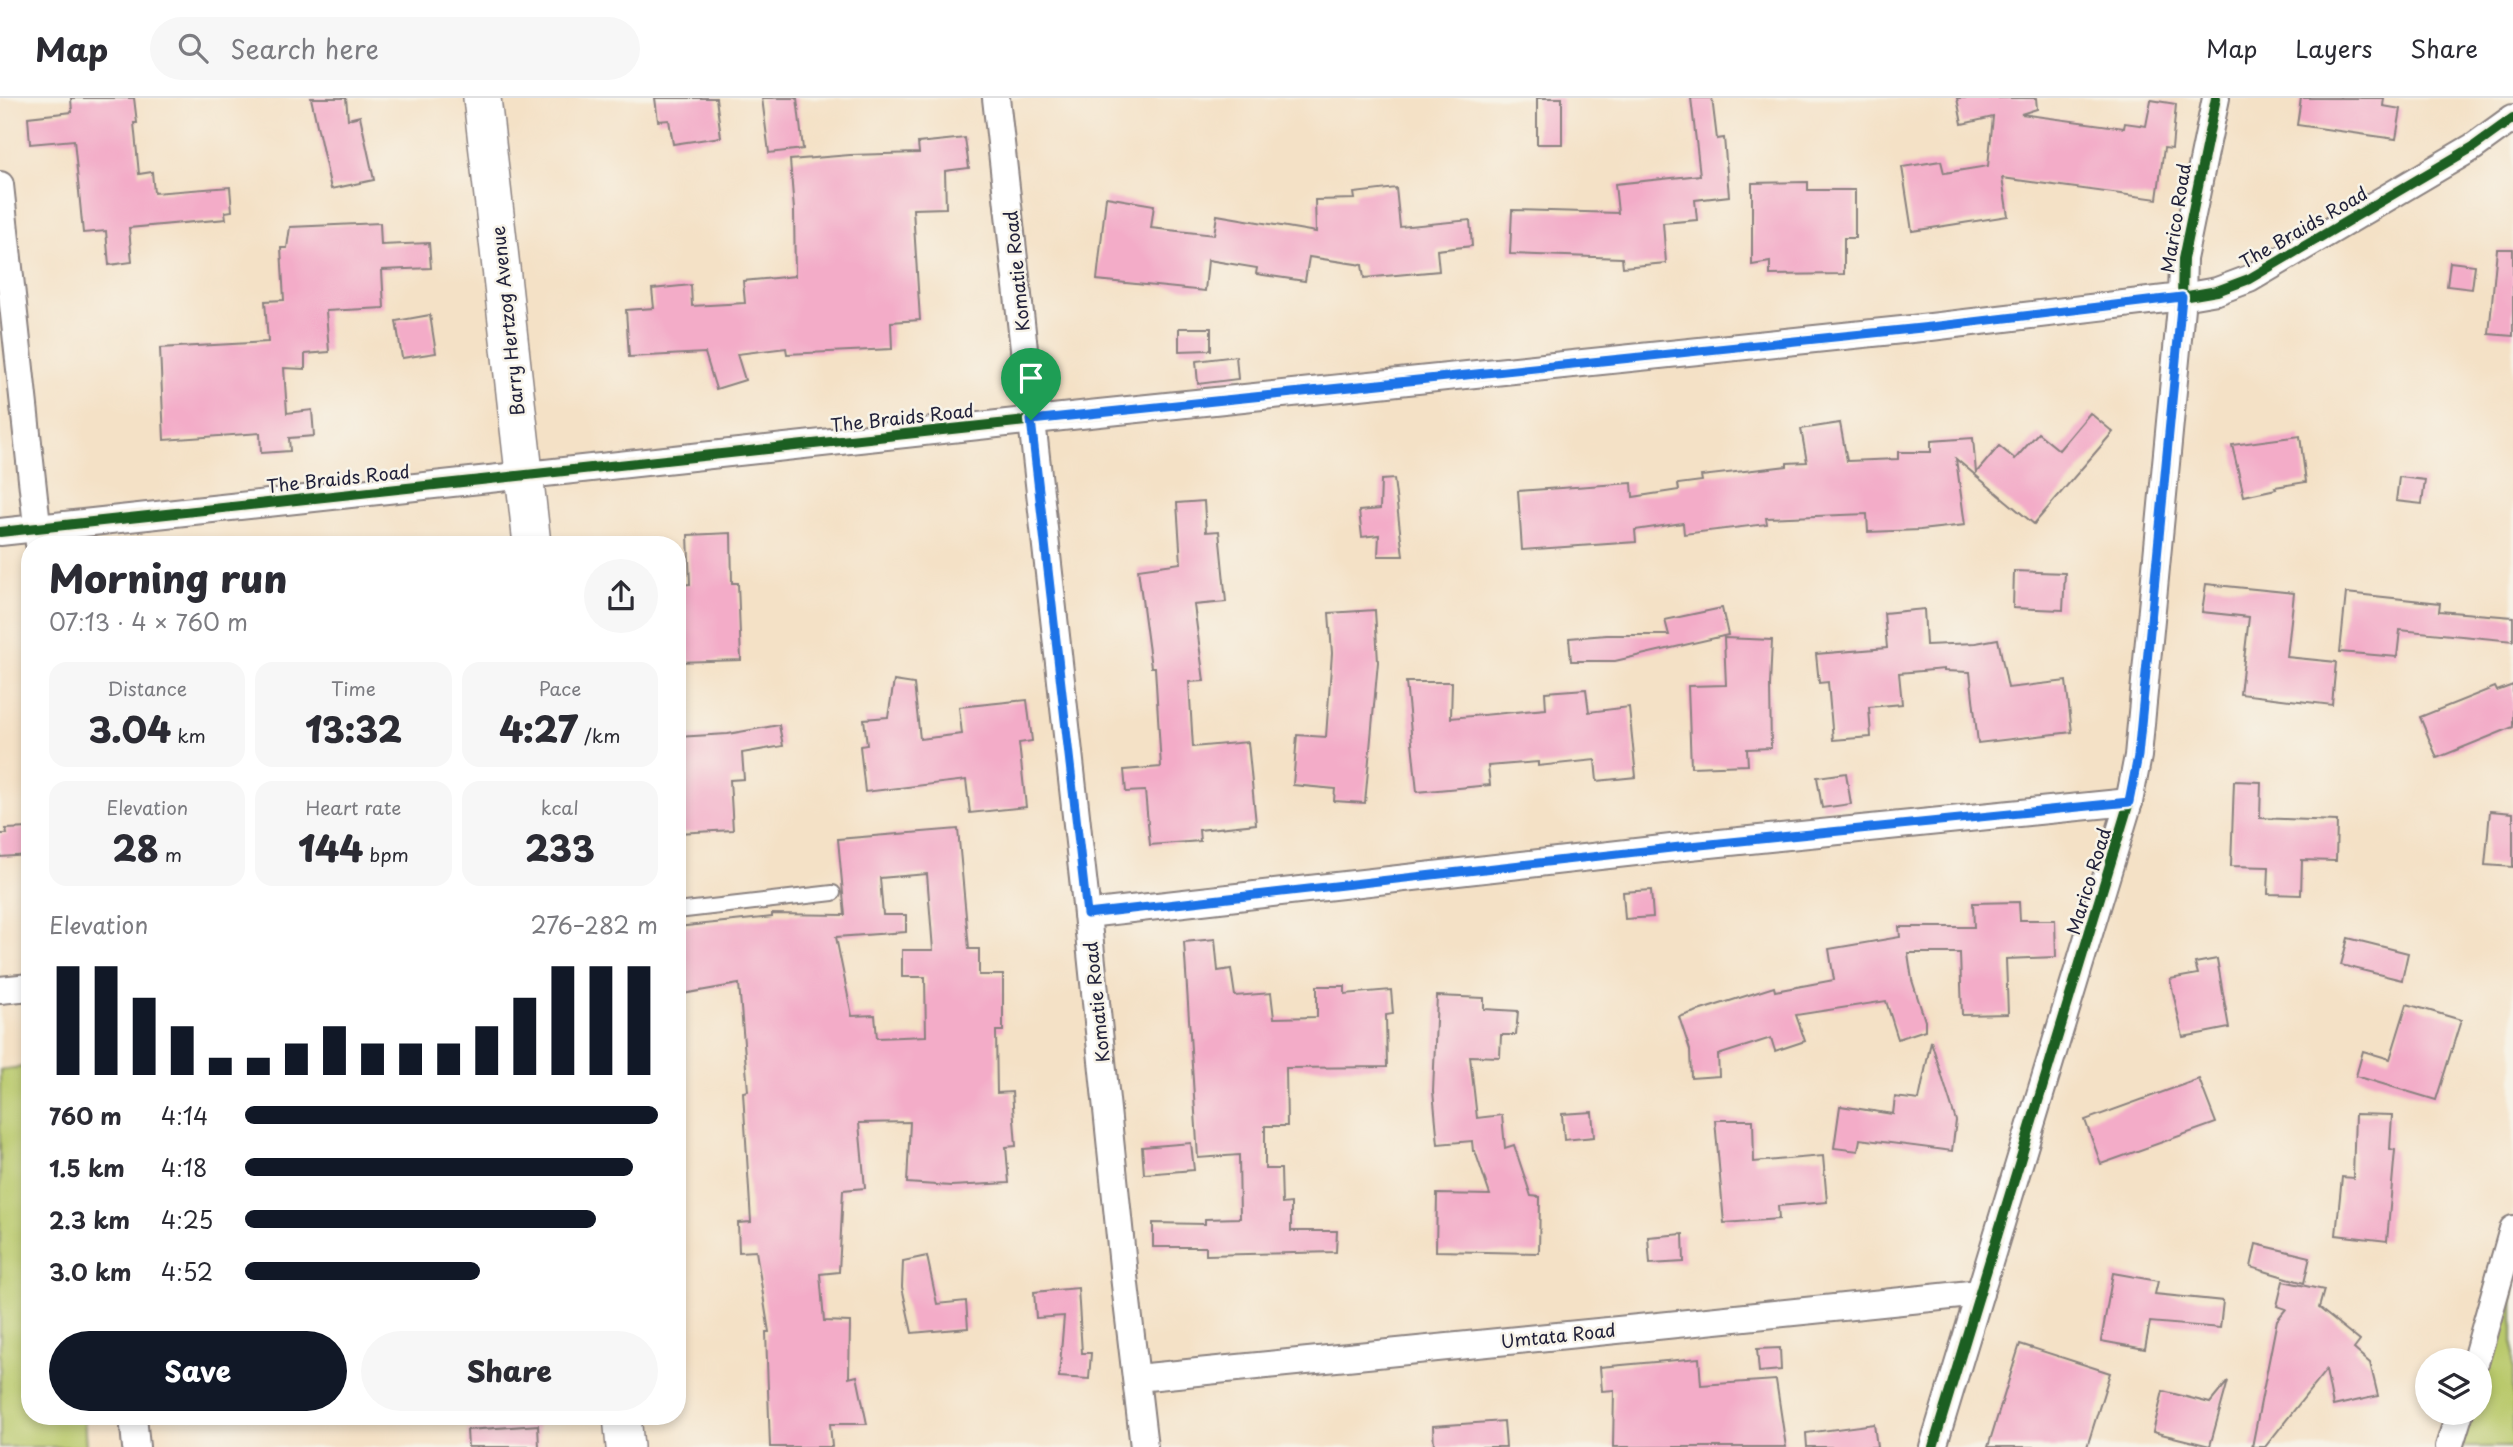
<!DOCTYPE html>
<meta charset="utf-8">
<style>
:root{--surface:#fff;--page:#f7f7f7;--text:#2b2b33;--muted:#7c7c81;--line:#e1e1e2;--accent:#111827}
body{margin:0;font-family:"Playpen Sans",sans-serif;background:var(--page);color:var(--text);height:100vh;display:flex;flex-direction:column;font-size:26px;white-space:nowrap}
*{box-sizing:border-box;margin:0}
p{font-size:23px;color:var(--muted)}
.icon{flex:none;width:38px;height:38px;fill:none;stroke:currentColor;stroke-width:2;stroke-linecap:round;stroke-linejoin:round}
.map{position:relative;flex:1;overflow:hidden}
.sheet{position:absolute;left:21px;top:438px;width:665px;height:889px;display:flex;flex-direction:column;background:var(--surface);border-radius:28px;box-shadow:0 4px 10px #0003}
.sheet>*{flex:none}
.fabs{position:absolute;left:2415px;top:1250px;display:grid;gap:14px}
.fabs a{display:grid;place-items:center;width:77px;height:77px;border-radius:50%;background:var(--surface);box-shadow:0 4px 10px #0003;font-size:35px}
.pin{position:absolute;display:grid;place-items:center;width:60px;height:60px;color:#fff;margin:-72px -30px;border-radius:50% 50% 50% 0;rotate:-45deg;box-shadow:0 0 7px #0007}
.pin .icon{rotate:45deg}
.round{display:grid;place-items:center;flex:none;width:74px;height:74px;border-radius:37px;background:var(--page)}
.head{display:flex;align-items:center;justify-content:space-between;height:119px;padding:0 28px}
h1{font-size:38px;font-weight:800;line-height:52px}
.figures{display:grid;grid-template-columns:repeat(3,1fr);gap:10px;height:119px;padding:7px 28px}
.figures div{display:grid;align-content:center;border-radius:18px;background:var(--page);text-align:center}
.figures b{font-size:35px;font-weight:800}
.figures small{font-size:19px;font-weight:400}
.figures p{font-size:19px}
.chart{height:196px;padding:14px 28px}
.chart p{display:flex;justify-content:space-between}
.chart svg{width:100%;height:126px;margin-top:7px;stroke:var(--accent);stroke-width:6}
.button{display:flex;gap:14px;margin-top:auto;padding:14px 28px}
.button a{flex:1;height:80px;border-radius:42px;background:var(--accent);color:#fff;font-size:28px;font-weight:800;line-height:80px;text-align:center}
.button a+a{background:var(--page);color:var(--text)}
ul{padding:0 28px;list-style:none;font-size:23px}
li{display:grid;grid-template-columns:112px 84px 1fr;align-items:center;height:52px}
li i{height:18px;border-radius:9px;background:var(--accent)}
header{display:flex;align-items:center;gap:42px;box-sizing:border-box;height:98px;padding:0 35px;background:var(--surface);border-bottom:2px solid var(--line)}
header strong{font-size:33px}
nav{display:flex;gap:38px;margin-inline-start:auto;font-size:24px}
.search{width:490px;height:63px;background:var(--page);display:flex;align-items:center;gap:18px;box-sizing:border-box;padding:0 24px;border-radius:38px;color:var(--muted);font-size:26px}
.map>svg:first-child{display:block}
.green{fill:#b9c96c;stroke:#6e7654;stroke-width:2}
.building{fill:#f3acc8;fill-rule:evenodd}
.lines{fill:none;stroke-linecap:round;stroke-linejoin:round}
.lane-casing{stroke:#8b8280;stroke-width:18}
.street-casing{stroke:#8b8280;stroke-width:30}
.secondary-casing{stroke:#8b8280;stroke-width:40}
.lane{stroke:#fff;stroke-width:14}
.street{stroke:#fff;stroke-width:26}
.secondary{stroke:#fff;stroke-width:37}
.cycleway-casing{stroke:#f7f3e8;stroke-width:15}
.cycleway{stroke:#1b5e20;stroke-width:10}
.route-casing{stroke:#fff;stroke-width:14}
.route{stroke:#1a73e8;stroke-width:9}
.labels{text-anchor:middle;dominant-baseline:central;stroke-width:5;stroke-linejoin:round;paint-order:stroke}
.street-label{font-size:18px;fill:#22223b;stroke:#f7f3e8}
</style>
<header>
<strong>Map</strong>
<div class="search"><svg class="icon" aria-label="search" viewBox="0 0 24 24"><circle cx="10" cy="10" r="6"/><path d="M15 15l6 6"/></svg>Search here</div>
<nav><a>Map</a><a>Layers</a><a>Share</a></nav>
</header>
<div class="map">
<svg width="2513" height="1349" viewBox="0 0 2513 1349">
<rect width="100%" height="100%" fill="#f7f3e8"/>
<filter id="ink" filterUnits="userSpaceOnUse"><feTurbulence type="fractalNoise" baseFrequency=".0143" numOctaves="2"/><feDisplacementMap in="SourceGraphic" scale="14" xChannelSelector="R" yChannelSelector="G"/><feConvolveMatrix kernelMatrix="1 2 1 2 8 2 1 2 1" color-interpolation-filters="sRGB"/></filter>
<filter id="wash" filterUnits="userSpaceOnUse"><feTurbulence type="fractalNoise" baseFrequency=".00686" numOctaves="4" result="noise"/><feDisplacementMap in="SourceGraphic" scale="28" xChannelSelector="R" yChannelSelector="G"/><feGaussianBlur stdDeviation="1.57" result="paint"/><feColorMatrix in="noise" values="0 0 0 0 0 0 0 0 0 0 0 0 0 0 0 0 0 1.4 0 .05"/><feComposite in="paint" operator="in"/></filter>
<g filter="url(#wash)">
<rect width="100%" height="100%" fill="#f4e1c6"/>
<g class="green">
<path d="M 30,968 L 30,1318 L 84,1318 L 86,1349 L 0,1349 L 0,972 Z"/>
<path d="M 2513,1136 L 2513,1349 L 2446,1349 L 2457,1314 L 2480,1314 L 2480,1262 Z"/>
</g>
<g id="blocks">
<g class="building">
<path d="M 71,0 L 134,0 L 137,25 L 134,25 L 139,76 L 152,74 L 154,95 L 230,89 L 232,113 L 225,114 L 226,121 L 129,130 L 132,164 L 109,167 L 106,133 L 83,135 L 74,42 L 30,46 L 28,19 L 72,14 Z"/>
<path d="M 311,0 L 346,0 L 348,21 L 360,18 L 374,82 L 331,91 Z"/>
<path d="M 655,0 L 716,0 L 721,39 L 673,46 L 669,22 L 658,23 Z"/>
<path d="M 762,0 L 797,0 L 803,51 L 769,55 Z"/>
<rect x="1537" y="0" width="25" height="46"/>
<path d="M 1691,0 L 1712,0 L 1717,41 L 1724,40 L 1729,98 L 1695,102 L 1697,122 L 1663,125 L 1666,165 L 1623,169 L 1622,160 L 1510,156 L 1512,112 L 1618,115 L 1615,86 L 1700,77 Z"/>
<path d="M 1957,0 L 2036,0 L 2037,11 L 2021,16 L 2124,30 L 2125,25 L 2146,28 L 2151,2 L 2176,6 L 2172,51 L 2164,50 L 2157,101 L 2002,80 L 2008,118 L 1912,133 L 1902,69 L 1941,63 L 1944,75 L 1988,68 L 1993,19 L 1962,26 Z"/>
<path d="M 2301,0 L 2384,0 L 2383,8 L 2401,11 L 2396,41 L 2297,27 Z"/>
<path d="M 965,40 L 969,70 L 945,73 L 946,110 L 913,111 L 920,222 L 891,224 L 892,251 L 787,256 L 786,250 L 737,256 L 745,282 L 716,291 L 705,255 L 629,259 L 626,212 L 654,210 L 652,191 L 691,187 L 692,208 L 745,205 L 743,183 L 795,178 L 794,112 L 790,62 L 850,57 L 919,55 L 918,45 Z"/>
<path d="M 1808,84 L 1808,92 L 1855,92 L 1855,140 L 1844,140 L 1844,176 L 1770,177 L 1770,164 L 1752,167 L 1752,85 Z"/>
<path d="M 1396,90 L 1400,129 L 1470,122 L 1472,148 L 1437,152 L 1439,173 L 1364,180 L 1362,167 L 1309,159 L 1305,183 L 1256,176 L 1257,170 L 1208,162 L 1205,193 L 1097,182 L 1106,99 L 1154,107 L 1151,130 L 1214,137 L 1217,117 L 1316,134 L 1315,102 L 1355,101 L 1354,95 Z"/>
<path d="M 380,125 L 381,147 L 429,145 L 431,170 L 382,172 L 384,210 L 326,213 L 329,254 L 305,256 L 305,271 L 284,270 L 287,315 L 312,312 L 314,338 L 289,340 L 290,353 L 261,355 L 260,335 L 164,342 L 160,250 L 268,244 L 265,203 L 284,202 L 281,150 L 287,150 L 290,129 Z"/>
<path d="M 2497,151 L 2513,151 L 2513,238 L 2489,236 Z"/>
<path d="M 2450,164 L 2475,167 L 2472,191 L 2447,188 Z"/>
<path d="M 430,217 L 436,255 L 402,260 L 396,223 Z"/>
<path d="M 1179,230 L 1211,230 L 1211,252 L 1179,253 Z"/>
<path d="M 1236,258 L 1238,281 L 1198,286 L 1196,263 Z"/>
<path d="M 2090,315 L 2113,334 L 2034,426 L 1956,361 L 1965,427 L 1920,432 L 1868,434 L 1867,416 L 1766,420 L 1767,426 L 1684,436 L 1683,425 L 1635,432 L 1636,444 L 1522,452 L 1518,393 L 1632,385 L 1633,399 L 1679,392 L 1678,386 L 1702,383 L 1701,378 L 1787,368 L 1787,365 L 1807,364 L 1801,331 L 1840,325 L 1847,363 L 1898,361 L 1898,354 L 1931,354 L 1931,343 L 1973,340 L 1976,375 L 1999,348 L 2015,361 L 2038,335 L 2059,352 Z"/>
<path d="M 2300,338 L 2306,384 L 2275,389 L 2276,391 L 2244,398 L 2232,347 Z"/>
<path d="M 2399,379 L 2425,382 L 2422,406 L 2396,403 Z"/>
<path d="M 1394,381 L 1403,458 L 1378,458 L 1379,437 L 1362,439 L 1359,413 L 1380,411 L 1381,382 Z"/>
<path d="M 1204,403 L 1206,434 L 1219,433 L 1226,504 L 1194,507 L 1204,583 L 1189,584 L 1193,649 L 1248,644 L 1256,726 L 1199,732 L 1200,743 L 1150,747 L 1145,693 L 1126,694 L 1124,672 L 1161,669 L 1155,569 L 1151,569 L 1138,471 L 1181,465 L 1177,405 Z"/>
<path d="M 731,435 L 732,485 L 738,485 L 741,562 L 677,564 L 677,487 L 690,486 L 688,437 Z"/>
<path d="M 2014,473 L 2065,475 L 2063,512 L 2013,510 Z"/>
<path d="M 2206,486 L 2294,495 L 2287,559 L 2336,564 L 2332,607 L 2240,596 L 2249,519 L 2202,514 Z"/>
<path d="M 2346,495 L 2440,505 L 2439,513 L 2513,519 L 2513,543 L 2400,532 L 2397,559 L 2340,554 Z"/>
<path d="M 1722,510 L 1728,537 L 1615,563 L 1571,563 L 1569,540 L 1607,537 L 1669,537 L 1665,522 Z"/>
<path d="M 1924,511 L 1926,547 L 1976,545 L 1998,541 L 2008,590 L 2066,583 L 2072,634 L 1978,645 L 1970,574 L 1944,573 L 1944,571 L 1899,575 L 1902,606 L 1869,609 L 1871,639 L 1833,642 L 1828,584 L 1819,585 L 1816,556 L 1887,550 L 1884,515 Z"/>
<path d="M 1375,512 L 1378,564 L 1365,705 L 1334,703 L 1335,691 L 1293,687 L 1297,637 L 1326,639 L 1332,555 L 1329,515 Z"/>
<path d="M 1724,540 L 1772,542 L 1770,587 L 1771,650 L 1747,651 L 1748,667 L 1691,669 L 1688,588 L 1726,587 Z"/>
<path d="M 894,583 L 914,586 L 920,641 L 962,636 L 959,609 L 1027,602 L 1032,643 L 1019,645 L 1026,709 L 970,715 L 966,682 L 865,694 L 860,648 L 867,647 L 864,621 L 888,619 Z"/>
<path d="M 1406,584 L 1452,584 L 1451,620 L 1546,611 L 1545,594 L 1586,591 L 1589,614 L 1629,609 L 1636,679 L 1597,683 L 1595,662 L 1538,668 L 1538,664 L 1488,668 L 1490,687 L 1417,694 Z"/>
<path d="M 2513,587 L 2513,629 L 2437,660 L 2420,619 L 2495,589 L 2497,593 Z"/>
<path d="M 779,627 L 783,648 L 742,655 L 744,681 L 730,682 L 733,732 L 677,735 L 677,639 L 728,636 Z"/>
<path d="M 1846,675 L 1851,706 L 1822,710 L 1817,679 Z"/>
<path d="M 2234,683 L 2261,684 L 2260,720 L 2337,723 L 2336,763 L 2302,762 L 2301,797 L 2268,796 L 2269,769 L 2231,768 Z"/>
<path d="M 2490,713 L 2513,715 L 2513,769 L 2485,767 Z"/>
<path d="M 30,730 L 30,757 L 0,759 L 0,736 L 7,736 L 6,731 Z"/>
<path d="M 958,731 L 969,851 L 979,851 L 979,877 L 1003,877 L 1003,933 L 996,933 L 997,995 L 1012,994 L 1016,1048 L 1006,1049 L 1009,1085 L 951,1088 L 907,1085 L 910,1024 L 859,1025 L 865,1090 L 843,1092 L 839,1174 L 820,1176 L 824,1223 L 850,1224 L 849,1280 L 857,1278 L 867,1326 L 830,1326 L 832,1349 L 770,1349 L 766,1234 L 769,1234 L 756,1153 L 739,1154 L 738,1125 L 751,1124 L 743,994 L 748,993 L 739,886 L 677,897 L 677,829 L 772,819 L 772,816 L 845,817 L 838,741 ZM 927,776 L 933,852 L 902,852 L 902,879 L 925,879 L 926,938 L 877,940 L 875,917 L 852,918 L 836,839 L 906,834 L 906,817 L 883,817 L 880,780 Z"/>
<path d="M 1651,792 L 1653,819 L 1625,821 L 1623,794 Z"/>
<path d="M 2019,804 L 2020,822 L 2055,822 L 2056,859 L 2006,861 L 2008,916 L 1962,917 L 1960,855 L 1908,855 L 1912,882 L 1925,923 L 1925,932 L 1898,941 L 1886,903 L 1796,917 L 1805,943 L 1775,953 L 1771,940 L 1718,957 L 1719,978 L 1691,980 L 1690,952 L 1679,919 L 1774,889 L 1775,893 L 1834,882 L 1829,851 L 1900,839 L 1899,829 L 1974,829 L 1973,805 Z"/>
<path d="M 2348,840 L 2408,855 L 2402,882 L 2341,867 Z"/>
<path d="M 1215,841 L 1218,873 L 1231,871 L 1235,898 L 1271,895 L 1274,920 L 1317,919 L 1317,888 L 1345,888 L 1345,896 L 1391,892 L 1393,916 L 1386,917 L 1387,969 L 1286,970 L 1287,1028 L 1265,1028 L 1265,1071 L 1281,1071 L 1282,1106 L 1291,1105 L 1291,1133 L 1337,1133 L 1336,1154 L 1206,1157 L 1206,1149 L 1153,1149 L 1153,1125 L 1205,1126 L 1205,1121 L 1240,1120 L 1239,1057 L 1198,1060 L 1184,844 Z"/>
<path d="M 2217,861 L 2229,930 L 2183,939 L 2170,881 L 2198,876 L 2195,865 Z"/>
<path d="M 1437,898 L 1484,900 L 1484,911 L 1518,913 L 1516,937 L 1501,937 L 1500,959 L 1470,958 L 1477,1020 L 1502,1017 L 1505,1050 L 1514,1047 L 1531,1098 L 1540,1099 L 1539,1155 L 1436,1153 L 1437,1096 L 1490,1097 L 1475,1053 L 1473,1053 L 1472,1043 L 1438,1046 L 1433,993 Z"/>
<path d="M 2407,906 L 2461,922 L 2436,1002 L 2356,978 L 2363,953 L 2390,961 Z"/>
<path d="M 1931,943 L 1956,1023 L 1952,1053 L 1860,1041 L 1858,1053 L 1834,1050 L 1840,1008 L 1893,1016 L 1895,999 L 1919,1002 Z"/>
<path d="M 2199,981 L 2216,1025 L 2101,1066 L 2085,1022 Z"/>
<path d="M 1592,1014 L 1594,1039 L 1564,1042 L 1562,1016 Z"/>
<path d="M 2355,1016 L 2392,1017 L 2390,1051 L 2395,1052 L 2387,1143 L 2336,1137 L 2342,1079 L 2353,1080 Z"/>
<path d="M 1715,1022 L 1753,1022 L 1754,1064 L 1823,1058 L 1827,1104 L 1778,1108 L 1779,1121 L 1724,1125 Z"/>
<path d="M 1191,1045 L 1194,1072 L 1144,1076 L 1142,1049 Z"/>
<path d="M 1683,1136 L 1684,1164 L 1650,1166 L 1648,1139 Z"/>
<path d="M 2256,1146 L 2310,1159 L 2304,1185 L 2251,1169 Z"/>
<path d="M 927,1158 L 937,1206 L 966,1203 L 968,1230 L 912,1235 L 902,1189 L 903,1163 Z"/>
<path d="M 2113,1175 L 2158,1183 L 2155,1196 L 2223,1203 L 2220,1230 L 2150,1224 L 2145,1251 L 2101,1243 Z"/>
<path d="M 2283,1183 L 2324,1192 L 2319,1210 L 2360,1243 L 2354,1251 L 2370,1265 L 2378,1298 L 2333,1308 L 2326,1272 L 2265,1349 L 2252,1349 L 2277,1222 L 2286,1211 L 2277,1208 Z"/>
<path d="M 1078,1190 L 1082,1255 L 1091,1255 L 1089,1281 L 1059,1279 L 1064,1218 L 1036,1220 L 1034,1194 Z"/>
<path d="M 2020,1246 L 2110,1275 L 2087,1349 L 1988,1349 Z"/>
<path d="M 1780,1250 L 1781,1272 L 1759,1274 L 1757,1251 Z"/>
<path d="M 1699,1260 L 1701,1287 L 1776,1282 L 1786,1349 L 1613,1349 L 1614,1292 L 1602,1293 L 1600,1269 Z"/>
<path d="M 2228,1283 L 2210,1348 L 2153,1334 L 2163,1293 L 2210,1305 Z"/>
<path d="M 1504,1323 L 1506,1349 L 1434,1349 L 1433,1328 Z"/>
<path d="M 1874,1326 L 1877,1349 L 1807,1349 L 1806,1335 Z"/>
<path d="M 538,1327 L 539,1349 L 468,1349 L 467,1332 Z"/>
</g>
</g>
</g>
<g filter="url(#ink)">
<use href="#blocks" fill-opacity="0" stroke="#8b8280" stroke-width="2"/>
<g class="lines">
<g class="lane-casing">
<path id="lane" d="M 677,813 L 833,795"/>
</g>
<g class="street-casing">
<g id="street">
<path d="M 996,0 L 1087,816 L 1124,1178 L 1144,1349"/>
<path d="M 0,87 L 39,446"/>
<path d="M 0,434 L 1099,315 L 1931,229 L 2182,199 L 2217,193 L 2249,181 L 2473,49 L 2513,20"/>
<path d="M 1087,816 L 1680,749 L 2129,704"/>
<path d="M 0,892 L 30,889"/>
<path d="M 2476,1262 L 2513,1131"/>
<path d="M 1137,1280 C 1418,1254 1699,1223 1980,1195"/>
<path d="M 133,1318 L 136,1349"/>
<path d="M 1933,1349 L 2129,704 L 2138,658 L 2142,615 L 2182,199 L 2183,161 L 2216,0"/>
<path d="M 2449,1349 L 2460,1314"/>
</g>
</g>
<g class="secondary-casing">
<g id="secondary">
<path d="M 482,0 L 532,446"/>
<path d="M 622,1318 L 625,1349"/>
</g>
</g>
<use href="#lane" class="lane"/>
<use href="#street" class="street"/>
<use href="#secondary" class="secondary"/>
<g class="cycleway-casing">
<g id="cycleway">
<path d="M 0,434 L 1099,315 L 1931,229 L 2182,199 L 2217,193 L 2249,181 L 2473,49 L 2513,20"/>
<path d="M 1933,1349 L 2129,704 L 2138,658 L 2142,615 L 2182,199 L 2183,161 L 2216,0"/>
</g>
</g>
<use href="#cycleway" class="cycleway"/>
</g>
</g>
<g class="lines" filter="url(#ink)">
<g class="route-casing">
<path id="route" d="M 2182,199 L 2138,658 L 2129,704 L 1680,749 L 1087,816 L 1031,322 L 1931,229 Z"/>
</g>
<use href="#route" class="route"/>
</g>
<g class="labels">
<g class="street-label">
<text transform="translate(2175 120) rotate(-81)">Marico Road</text>
<text transform="translate(2303 129) rotate(-30)">The Braids Road</text>
<text transform="translate(1016 173) rotate(-96)">Komatie Road</text>
<text transform="translate(507 223) rotate(-96)">Barry Hertzog Avenue</text>
<text transform="translate(902 319) rotate(-6)">The Braids Road</text>
<text transform="translate(338 380) rotate(-6)">The Braids Road</text>
<text transform="translate(2088 783) rotate(-73)">Marico Road</text>
<text transform="translate(1096 904) rotate(-96)">Komatie Road</text>
<text transform="translate(1558 1237) rotate(-6)">Umtata Road</text>
</g>
</g>
</svg>
<div class="fabs">
<a><svg class="icon" aria-label="layers" viewBox="0 0 24 24"><path d="M12 4l9 5-9 5-9-5zM3 14l9 5 9-5"/></svg></a>
</div>
<div class="pin" style="left:1031px;top:322px;background:#1e9e55"><svg class="icon" aria-label="arrive" viewBox="0 0 24 24"><path d="M6 21V4h12l-3 4 3 4H6"/></svg></div>
<section class="sheet">
<div class="head"><div><h1>Morning run</h1><p>07:13 · 4 × 760 m</p></div><a class="round"><svg class="icon" aria-label="share" viewBox="0 0 24 24"><path d="M12 15V3M7 8l5-5 5 5M5 13v7h14v-7"/></svg></a></div>
<div class="figures">
<div><p>Distance</p><b>3.04<small> km</small></b></div>
<div><p>Time</p><b>13:32</b></div>
<div><p>Pace</p><b>4:27<small> /km</small></b></div>
</div>
<div class="figures">
<div><p>Elevation</p><b>28<small> m</small></b></div>
<div><p>Heart rate</p><b>144<small> bpm</small></b></div>
<div><p>kcal</p><b>233</b></div>
</div>
<div class="chart"><p><span>Elevation</span>276–282 m</p>
<svg viewBox="0 0 160 44" preserveAspectRatio="none"><path d="M5 44V6M15 44V6M25 44V17M35 44V27M45 44V38M55 44V38M65 44V33M75 44V27M85 44V33M95 44V33M105 44V33M115 44V27M125 44V17M135 44V6M145 44V6M155 44V6"/></svg>
</div>
<ul>
<li><b>760 m</b>4:14<i style="width:100%"></i></li>
<li><b>1.5 km</b>4:18<i style="width:94%"></i></li>
<li><b>2.3 km</b>4:25<i style="width:85%"></i></li>
<li><b>3.0 km</b>4:52<i style="width:57%"></i></li>
</ul>
<div class="button"><a>Save</a><a>Share</a></div>
</section>
</div>
